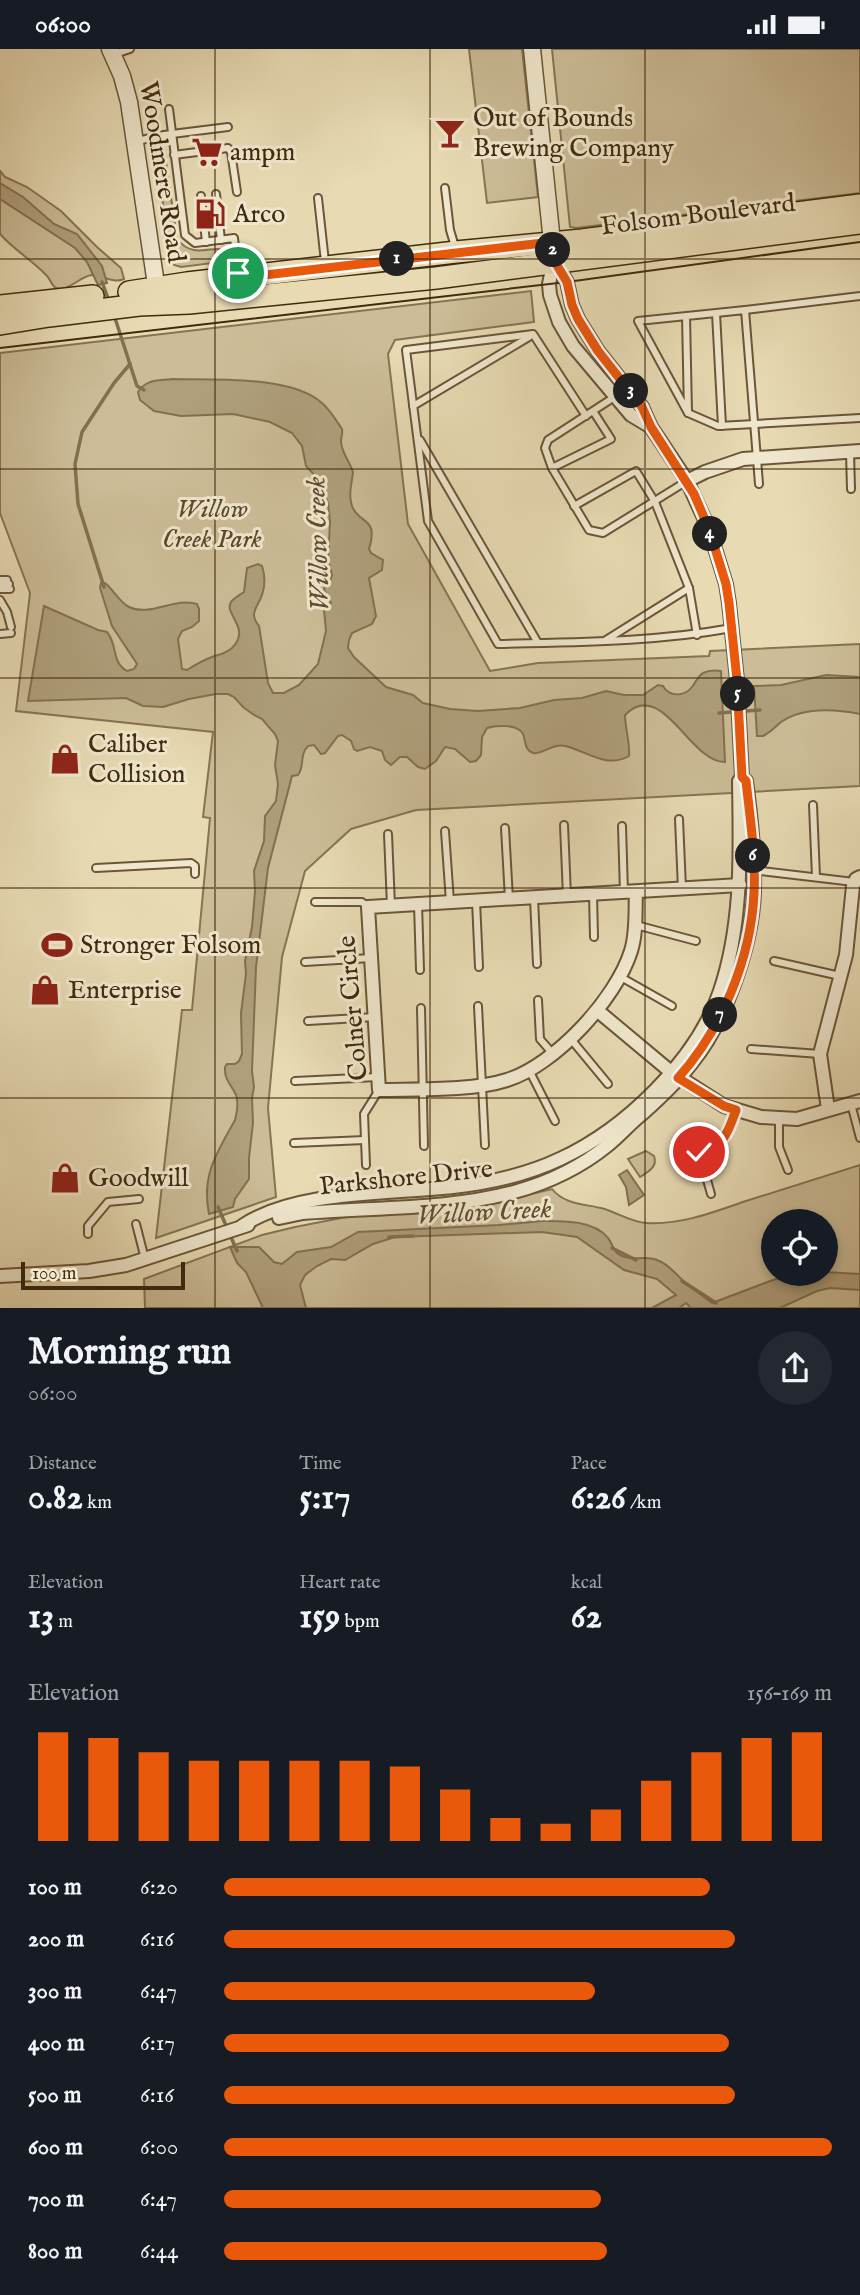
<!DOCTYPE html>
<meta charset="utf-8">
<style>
:root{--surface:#171b24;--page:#242831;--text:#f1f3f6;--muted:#9ea1a6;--accent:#ea580c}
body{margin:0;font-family:"IM FELL English",serif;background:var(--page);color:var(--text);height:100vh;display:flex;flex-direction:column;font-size:26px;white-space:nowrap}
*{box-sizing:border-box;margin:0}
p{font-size:23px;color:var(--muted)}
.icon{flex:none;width:38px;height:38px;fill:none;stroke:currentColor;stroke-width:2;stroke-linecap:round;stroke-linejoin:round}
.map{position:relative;height:1259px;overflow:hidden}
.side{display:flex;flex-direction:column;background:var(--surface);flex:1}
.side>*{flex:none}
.fabs{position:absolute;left:761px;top:1160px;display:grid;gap:14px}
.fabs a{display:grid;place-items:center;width:77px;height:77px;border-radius:50%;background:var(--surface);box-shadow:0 4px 10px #0003;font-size:35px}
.scale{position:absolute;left:21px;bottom:18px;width:164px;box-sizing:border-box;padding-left:7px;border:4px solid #412a0e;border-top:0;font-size:19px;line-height:24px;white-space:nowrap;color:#412a0e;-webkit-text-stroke:5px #f0e8ce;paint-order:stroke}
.pin{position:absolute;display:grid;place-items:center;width:60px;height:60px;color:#fff;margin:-30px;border:4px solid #fff;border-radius:50%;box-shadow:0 2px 7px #0007}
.km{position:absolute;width:35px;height:35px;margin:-18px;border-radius:50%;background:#222;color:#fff;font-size:19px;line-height:35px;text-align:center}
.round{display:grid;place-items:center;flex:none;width:74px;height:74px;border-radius:37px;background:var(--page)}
.overview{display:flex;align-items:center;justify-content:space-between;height:119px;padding:0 28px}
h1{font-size:38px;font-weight:700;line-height:52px}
.figures{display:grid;grid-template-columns:repeat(3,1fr);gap:10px;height:119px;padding:7px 28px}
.figures div{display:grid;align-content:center}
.figures b{font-size:35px;font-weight:700}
.figures small{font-size:19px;font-weight:400}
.figures p{font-size:19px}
.chart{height:196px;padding:14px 28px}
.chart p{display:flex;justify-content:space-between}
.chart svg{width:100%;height:126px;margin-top:7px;stroke:var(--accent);stroke-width:6}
ul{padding:0 28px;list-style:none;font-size:23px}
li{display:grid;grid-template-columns:112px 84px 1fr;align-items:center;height:52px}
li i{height:18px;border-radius:9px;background:var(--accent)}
.status{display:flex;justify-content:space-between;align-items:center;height:49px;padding:0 35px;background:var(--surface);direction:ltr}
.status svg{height:19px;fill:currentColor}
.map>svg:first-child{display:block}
.green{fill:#ccbd98;stroke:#867453;stroke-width:2;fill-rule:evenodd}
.water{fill:#af9f7c;stroke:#837050;stroke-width:2}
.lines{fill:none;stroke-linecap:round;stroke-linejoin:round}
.stream{stroke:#837050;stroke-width:3.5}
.service-casing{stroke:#6b5638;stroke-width:10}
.minor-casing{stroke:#6b5638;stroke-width:16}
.tertiary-casing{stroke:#6b5638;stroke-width:19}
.primary-casing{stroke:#412a0e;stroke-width:24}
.service{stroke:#f0e8ce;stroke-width:6}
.minor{stroke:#f0e8ce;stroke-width:12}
.tertiary{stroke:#f0e8ce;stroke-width:16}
.primary{stroke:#e8dbb4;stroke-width:21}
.tram{stroke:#412a0e;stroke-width:2}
.route-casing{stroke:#fff;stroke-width:14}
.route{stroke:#ea580c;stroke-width:9}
.grid{fill:none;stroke:#412a0e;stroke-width:2;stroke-opacity:0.55}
.labels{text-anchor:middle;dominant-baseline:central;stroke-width:6;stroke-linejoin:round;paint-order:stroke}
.poi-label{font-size:26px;fill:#412a0e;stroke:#f0e8ce;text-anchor:start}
.street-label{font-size:26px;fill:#412a0e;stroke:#f0e8ce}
.park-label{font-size:26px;font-style:italic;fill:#5d472a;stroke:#f0e8ce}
.water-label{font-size:28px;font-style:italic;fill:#624d2f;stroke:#f0e8ce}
</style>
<div class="status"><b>06:00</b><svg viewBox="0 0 49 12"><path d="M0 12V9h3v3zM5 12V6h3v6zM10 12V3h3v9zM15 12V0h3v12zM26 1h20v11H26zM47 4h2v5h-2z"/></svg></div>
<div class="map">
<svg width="860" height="1259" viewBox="0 0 860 1259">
<rect width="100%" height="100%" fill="#e8dbb4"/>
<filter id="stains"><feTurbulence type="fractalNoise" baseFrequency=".00286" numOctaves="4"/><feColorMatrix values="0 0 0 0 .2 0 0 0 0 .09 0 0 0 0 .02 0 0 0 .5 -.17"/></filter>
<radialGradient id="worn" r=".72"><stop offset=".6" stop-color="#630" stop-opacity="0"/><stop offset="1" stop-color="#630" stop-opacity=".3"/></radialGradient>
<g class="green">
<path d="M 469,0 L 522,0 L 538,148 L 487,154 Z"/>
<path d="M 552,0 L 860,0 L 860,144 L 576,179 L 570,178 Z"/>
<path d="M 164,99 L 177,190 C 198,217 226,184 229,212 L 181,218 L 174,216 L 170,211 L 156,100 Z"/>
<path d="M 0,122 L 5,128 L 27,138 L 61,162 L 97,198 L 121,219 L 124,230 C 113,235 103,226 92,226 C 81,227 72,239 61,240 C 51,240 52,231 46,226 C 32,211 14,201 0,185 Z"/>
<path d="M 531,242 L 534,273 L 395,291 L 388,305 L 408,475 L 490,622 L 538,614 L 709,607 L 710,602 L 860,595 L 860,737 L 416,761 L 351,780 L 305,822 L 282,908 L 268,1059 L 276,1148 L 156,1189 L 182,961 L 192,961 L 210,769 L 203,768 L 213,683 L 16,662 L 30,544 L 0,464 L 0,304 Z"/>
<path d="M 646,1102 L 654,1107 C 658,1118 648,1123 640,1128 L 628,1110 Z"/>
<path d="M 860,1116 L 860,1259 L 145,1259 L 144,1230 L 262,1186 L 295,1178 L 372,1163 L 501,1152 L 552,1140 C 564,1155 583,1155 601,1159 C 617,1163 630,1173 647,1174 C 681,1176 714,1163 746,1152 C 784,1140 822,1128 860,1116 ZM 774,1172 L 826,1172 L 826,1225 L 774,1225 Z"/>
</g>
<g class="water">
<path d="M 0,134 L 23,148 L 54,175 L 77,185 L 102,217 L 107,234 L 98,236 L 87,213 L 75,199 L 0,150 Z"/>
<path d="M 172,330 C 212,331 291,326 322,354 C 330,361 336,371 342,380 C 343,384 341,388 341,392 C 341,403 350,413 353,423 C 352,434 348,445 352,457 C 359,476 379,467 369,500 L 371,504 L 383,511 L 382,521 L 369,529 L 376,567 L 372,575 L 352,584 L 349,591 L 348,599 L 354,608 L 386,638 L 413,646 L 423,654 L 450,660 L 478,662 L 520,659 L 554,651 L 582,649 L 606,642 L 624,646 L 643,646 L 658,636 L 663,637 C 669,648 684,648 692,638 C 696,633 697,628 703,624 C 709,621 714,621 721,622 L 725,713 C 690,714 662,628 625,666 C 625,680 630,692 629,707 C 606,720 587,702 565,697 C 552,694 543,706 533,704 C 524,701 526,692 523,685 C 518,675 496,676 487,679 L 482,688 L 481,706 L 476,712 L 470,713 L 455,700 L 445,698 L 436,712 L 425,720 L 418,718 L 407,708 L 400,708 L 391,716 L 385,711 L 382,702 L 370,698 L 357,702 L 354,700 L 351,692 L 342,686 L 338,687 L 325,704 L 321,705 L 314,696 L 308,697 C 299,706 305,717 298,726 L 292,727 L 268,819 L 256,918 L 252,1022 L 254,1038 L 252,1049 L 253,1074 L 249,1109 L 249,1130 L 235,1150 L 233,1158 L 209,1165 C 201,1126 217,1104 235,1071 C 237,1063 239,1054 236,1046 C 231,1035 224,1031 225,1018 L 227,1015 L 235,1015 L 239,1012 L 242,1005 L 241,964 L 246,925 L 245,912 L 252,878 L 255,842 L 254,822 L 264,792 L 265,767 L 276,752 L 278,735 L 275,716 L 278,692 L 275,685 L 262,670 L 254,666 L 243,658 L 234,648 L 228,645 L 216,645 L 189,650 L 163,658 L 143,657 L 126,649 L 28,652 L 44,557 L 98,581 L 107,583 C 118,596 111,613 127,622 L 134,620 L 137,615 L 112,577 L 100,539 L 101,534 L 105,534 C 114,541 119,553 129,558 C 150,568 175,548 197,555 L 199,560 L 199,572 L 192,578 L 182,582 L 178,590 L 182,620 L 187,621 C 195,616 203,611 212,608 C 220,605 225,605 232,599 C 252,579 223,565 231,553 C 233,550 241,545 244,543 L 247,519 L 258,515 L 262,517 C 265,526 265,537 262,546 C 258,558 248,564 259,577 L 268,634 L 273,644 L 284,644 L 299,636 L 318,615 L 326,582 L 324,561 L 331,554 L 324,541 L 325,535 L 330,532 L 332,526 L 328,511 L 330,473 L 328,454 L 319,431 L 306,417 L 302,397 L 292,384 L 270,373 L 233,365 L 181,367 L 154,362 L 140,351 L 138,343 C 146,330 158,332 172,330 Z"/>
<path d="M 826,626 L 860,628 L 860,665 C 835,660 804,657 781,673 C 775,678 771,683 763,687 L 757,687 L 754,637 L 781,636 Z"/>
<path d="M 627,1121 L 644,1146 L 629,1156 L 626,1138 L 619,1126 Z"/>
<path d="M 542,1172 C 562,1172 594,1171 608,1189 C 613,1195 613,1203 620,1206 C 633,1213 644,1206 657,1211 C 669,1215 676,1226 686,1234 C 695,1241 704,1248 712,1254 L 789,1225 L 826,1225 L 826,1223 L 860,1225 L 860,1241 L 830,1239 L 817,1242 L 780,1259 L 691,1259 L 686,1254 L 679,1259 L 652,1259 L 676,1246 L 657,1230 L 624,1221 L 577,1188 L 542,1183 L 395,1188 L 373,1195 L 345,1211 L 331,1210 L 317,1217 L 305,1226 L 300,1236 L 306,1259 L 263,1259 L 246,1223 L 237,1214 L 230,1198 L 259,1198 L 274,1213 L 282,1215 L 297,1203 L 331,1198 L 358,1183 L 499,1176 Z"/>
</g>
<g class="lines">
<g class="stream">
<path d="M 102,233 L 109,252"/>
<path d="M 114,266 L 137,337 L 144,341"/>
<path d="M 104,538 L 78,455 L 75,415 L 82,383 L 114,334 L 130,315"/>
<path d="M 719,664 L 760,661"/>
<path d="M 218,1158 L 237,1202"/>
<path d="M 389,1188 L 413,1187"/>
<path d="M 612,1199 L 636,1211"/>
<path d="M 682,1232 L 716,1254"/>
</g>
<g class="service-casing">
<g id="service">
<path d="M 115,5 L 130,0"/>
<path d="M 169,60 L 185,186 L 195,194 L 234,189 L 238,223"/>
<path d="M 137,92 L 164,86 L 228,78"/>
<path d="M 174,106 L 228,99 L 231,103 L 237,143"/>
<path d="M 445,139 L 450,181 L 456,201"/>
<path d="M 216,145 L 221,191"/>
<path d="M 201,147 L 206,193"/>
<path d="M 318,149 L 325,213"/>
<path d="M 745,261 L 860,247"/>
<path d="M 716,264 L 722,377"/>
<path d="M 686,267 L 688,364 L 638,272 L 745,261 L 759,435"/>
<path d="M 413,357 L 529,288"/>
<path d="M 593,362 L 611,390 L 552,419 L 545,399 L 548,391 L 616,347"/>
<path d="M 688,364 L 718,377 L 860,369"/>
<path d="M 586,367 L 533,285 L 406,301 L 428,472 L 498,595 C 576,593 655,593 732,579"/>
<path d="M 420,391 L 538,594"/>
<path d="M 850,403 L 851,440"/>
<path d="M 552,419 L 589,481 L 603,484 L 687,432"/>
<path d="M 574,457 L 636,422 L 655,453 L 689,539"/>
<path d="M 0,531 L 7,531"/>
<path d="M 0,535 L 9,535"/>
<path d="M 0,540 L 10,540"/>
<path d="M 0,551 L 7,563 L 11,578"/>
<path d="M 0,585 L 11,584"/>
<path d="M 606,591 L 689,539 L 697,586"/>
<path d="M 813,756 L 816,828"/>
<path d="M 679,770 L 682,840"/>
<path d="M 564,776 L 567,847"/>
<path d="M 622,777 L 624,844"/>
<path d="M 505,779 L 509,850"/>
<path d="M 445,782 L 450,853"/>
<path d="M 388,785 L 391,857"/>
<path d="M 96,819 L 191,814 L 195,817 L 195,825"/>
<path d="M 761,822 L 854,833"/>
<path d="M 593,845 L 594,888"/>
<path d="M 534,849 L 537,915"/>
<path d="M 476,852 L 479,918"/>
<path d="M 315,853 L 362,853 L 368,858"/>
<path d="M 418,855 L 420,921"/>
<path d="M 636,876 L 696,892"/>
<path d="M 774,912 L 840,927"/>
<path d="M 305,913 L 371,909"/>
<path d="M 619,927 L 672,957"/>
<path d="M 538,951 L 540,990 L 553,1005"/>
<path d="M 478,957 L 485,1096"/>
<path d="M 421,959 L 424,1097"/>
<path d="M 308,972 L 375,968"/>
<path d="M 570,989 L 608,1035"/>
<path d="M 751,1000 L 820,1005"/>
<path d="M 529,1021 L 555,1072"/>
<path d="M 295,1032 L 378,1028"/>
<path d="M 851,1055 L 860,1089"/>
<path d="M 779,1069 L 779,1098 L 788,1121"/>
<path d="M 294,1094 L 365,1091"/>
<path d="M 699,1103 L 711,1145"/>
<path d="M 681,1108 C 717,1097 723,1098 736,1061"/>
<path d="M 366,1116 L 364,1065 L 379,1041"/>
<path d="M 136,1175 L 145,1210"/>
<path d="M 88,1185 L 88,1177 L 108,1153 L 139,1150"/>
</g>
</g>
<g class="minor-casing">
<g id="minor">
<path d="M 554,211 L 549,235 L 550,246 L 559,273 L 573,297 L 631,366 L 651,378"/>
<path d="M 687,432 L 705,423 L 743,410 L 860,402"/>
<path d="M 636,843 C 635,862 637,883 631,902 C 616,950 555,1016 507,1031 C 473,1042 416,1040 379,1041 L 368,858 L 740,836"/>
<path d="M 598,962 L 671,1023 L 724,1057 L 761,1068 L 797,1070 L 860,1052"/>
<path d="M 828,1060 L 820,1005 L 846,906 L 853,837 L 856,830 L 860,828"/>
<path d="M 279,1169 L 303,1164 C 372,1158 447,1161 514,1143 C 547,1134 581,1118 608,1096 C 618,1088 626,1079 635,1071 C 655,1054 675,1035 691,1015 C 726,972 752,897 754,843 C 755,806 751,768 746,732"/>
<path d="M 242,1177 C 295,1141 390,1145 453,1138 C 489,1134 526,1126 560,1110 C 625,1080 697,1011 720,942 C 743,873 740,803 739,732 L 742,728 L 737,631 L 729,554 L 726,535 L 709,480 L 687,432 L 651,378 L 642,358 L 598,302 L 578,270 L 572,256 L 567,233 L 555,213"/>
<path d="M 0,1227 L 89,1222 L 126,1216 L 248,1176"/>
</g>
</g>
<g class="tertiary-casing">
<g id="tertiary">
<path d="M 110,0 L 122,27 L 129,53 L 158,249"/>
<path d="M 532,0 L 552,193"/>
</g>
</g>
<g class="primary-casing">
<g id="primary">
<path d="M 129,243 L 187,234 L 456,203 L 582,191 L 860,156"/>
<path d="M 0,257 L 93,247"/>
<path d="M 0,275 L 49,267 L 139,256 L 189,254 L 436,229 L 860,174"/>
</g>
</g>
<use href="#service" class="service"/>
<use href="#minor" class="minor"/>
<use href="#tertiary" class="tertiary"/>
<use href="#primary" class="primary"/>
<path class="tram" d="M 0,299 L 567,233 L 860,193"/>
</g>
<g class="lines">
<g class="route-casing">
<path id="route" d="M 238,224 L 239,229 L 552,193 L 555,213 L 567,233 L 572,256 L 578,270 L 598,302 L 642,358 L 651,378 L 694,445 L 709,480 L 726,535 L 729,554 L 737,631 L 742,728 L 746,732 C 750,769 756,807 754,844 C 751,909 722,980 678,1029 L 724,1057 L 736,1061 C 727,1086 726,1094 699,1103"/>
</g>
<use href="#route" class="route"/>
</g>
<path class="grid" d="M 215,0 L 215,1259M 430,0 L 430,1259M 645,0 L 645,1259M 0,210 L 860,210M 0,420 L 860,420M 0,629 L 860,629M 0,839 L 860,839M 0,1049 L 860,1049"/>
<defs>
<g id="bar-bare" transform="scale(2.415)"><path d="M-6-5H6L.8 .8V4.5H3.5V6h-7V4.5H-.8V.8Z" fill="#8f2418" stroke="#f0e8ce" stroke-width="2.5" paint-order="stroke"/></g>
<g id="supermarket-bare" transform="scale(2.415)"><path d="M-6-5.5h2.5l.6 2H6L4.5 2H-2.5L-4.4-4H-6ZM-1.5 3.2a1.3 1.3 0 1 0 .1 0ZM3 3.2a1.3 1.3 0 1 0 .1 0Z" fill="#8f2418" stroke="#f0e8ce" stroke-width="2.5" paint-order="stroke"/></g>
<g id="fuel-bare" transform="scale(2.415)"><path d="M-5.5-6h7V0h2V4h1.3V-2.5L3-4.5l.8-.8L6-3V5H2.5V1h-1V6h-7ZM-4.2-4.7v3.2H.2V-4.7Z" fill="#8f2418" stroke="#f0e8ce" stroke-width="2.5" paint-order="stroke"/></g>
<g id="shop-bare" transform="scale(2.415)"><path d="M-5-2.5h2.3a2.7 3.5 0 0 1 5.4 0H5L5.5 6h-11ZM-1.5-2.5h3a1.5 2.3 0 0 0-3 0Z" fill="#8f2418" stroke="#f0e8ce" stroke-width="2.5" paint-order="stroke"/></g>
<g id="stadium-bare" transform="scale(2.415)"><path d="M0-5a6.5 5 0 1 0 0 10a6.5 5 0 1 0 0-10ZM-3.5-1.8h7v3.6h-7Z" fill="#8f2418" stroke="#f0e8ce" stroke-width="2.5" paint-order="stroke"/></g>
</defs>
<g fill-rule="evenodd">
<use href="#bar-bare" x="450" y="84"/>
<use href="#supermarket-bare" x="207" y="103"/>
<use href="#fuel-bare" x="210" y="165"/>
<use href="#shop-bare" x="65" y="710"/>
<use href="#stadium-bare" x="57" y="896"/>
<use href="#shop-bare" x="45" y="941"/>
<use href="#shop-bare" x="65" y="1129"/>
</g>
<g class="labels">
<g class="poi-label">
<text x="473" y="69">Out of Bounds<tspan x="473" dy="30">Brewing Company</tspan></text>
<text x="230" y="103">ampm</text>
<text x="233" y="165">Arco</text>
<text x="88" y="695">Caliber<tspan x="88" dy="30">Collision</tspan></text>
<text x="80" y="896">Stronger Folsom</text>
<text x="68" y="941">Enterprise</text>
<text x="88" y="1129">Goodwill</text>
</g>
<g class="street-label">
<text transform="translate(162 123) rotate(81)">Woodmere Road</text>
<text transform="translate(698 166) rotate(-7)">Folsom Boulevard</text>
<text transform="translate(353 959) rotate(-95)">Colner Circle</text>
<text transform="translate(406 1129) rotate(-6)">Parkshore Drive</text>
</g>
<g class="park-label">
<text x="212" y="460">Willow<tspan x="212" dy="30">Creek Park</tspan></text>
</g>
<g class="water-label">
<text transform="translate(319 495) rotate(-92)">Willow Creek</text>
<text transform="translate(484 1164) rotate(-3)">Willow Creek</text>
</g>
</g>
<rect width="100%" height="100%" filter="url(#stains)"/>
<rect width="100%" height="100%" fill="url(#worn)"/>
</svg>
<div class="fabs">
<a><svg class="icon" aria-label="locate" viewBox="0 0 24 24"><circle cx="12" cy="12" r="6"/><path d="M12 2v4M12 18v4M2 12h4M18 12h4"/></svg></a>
</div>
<div class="scale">100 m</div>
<div class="pin" style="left:238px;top:224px;background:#1e9e55"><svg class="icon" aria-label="arrive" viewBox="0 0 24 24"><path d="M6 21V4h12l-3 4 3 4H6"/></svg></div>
<div class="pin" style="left:699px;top:1103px;background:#d93025"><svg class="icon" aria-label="check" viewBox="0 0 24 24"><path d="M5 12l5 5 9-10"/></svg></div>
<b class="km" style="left:397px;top:210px">1</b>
<b class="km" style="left:553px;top:201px">2</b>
<b class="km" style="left:631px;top:342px">3</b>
<b class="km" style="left:710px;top:485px">4</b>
<b class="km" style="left:738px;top:645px">5</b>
<b class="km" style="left:753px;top:807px">6</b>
<b class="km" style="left:720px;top:966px">7</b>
</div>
<section class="side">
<div class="overview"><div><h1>Morning run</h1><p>06:00</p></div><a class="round"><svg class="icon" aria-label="share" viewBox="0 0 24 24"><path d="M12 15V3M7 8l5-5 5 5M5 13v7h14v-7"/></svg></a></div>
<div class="figures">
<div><p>Distance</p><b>0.82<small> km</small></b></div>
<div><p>Time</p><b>5:17</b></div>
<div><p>Pace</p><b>6:26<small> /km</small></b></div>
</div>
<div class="figures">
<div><p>Elevation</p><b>13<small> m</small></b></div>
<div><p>Heart rate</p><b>159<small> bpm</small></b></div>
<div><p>kcal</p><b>62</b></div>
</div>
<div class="chart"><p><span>Elevation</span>156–169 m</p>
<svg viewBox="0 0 160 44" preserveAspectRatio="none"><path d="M5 44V6M15 44V8M25 44V13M35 44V16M45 44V16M55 44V16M65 44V16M75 44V18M85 44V26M95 44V36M105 44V38M115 44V33M125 44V23M135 44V13M145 44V8M155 44V6"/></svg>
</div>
<ul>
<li><b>100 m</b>6:20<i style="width:80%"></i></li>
<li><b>200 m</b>6:16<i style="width:84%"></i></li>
<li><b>300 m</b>6:47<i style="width:61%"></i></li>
<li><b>400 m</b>6:17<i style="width:83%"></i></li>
<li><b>500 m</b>6:16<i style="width:84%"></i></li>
<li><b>600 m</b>6:00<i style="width:100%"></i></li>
<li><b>700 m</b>6:47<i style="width:62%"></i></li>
<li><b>800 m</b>6:44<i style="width:63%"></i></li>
</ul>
</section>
